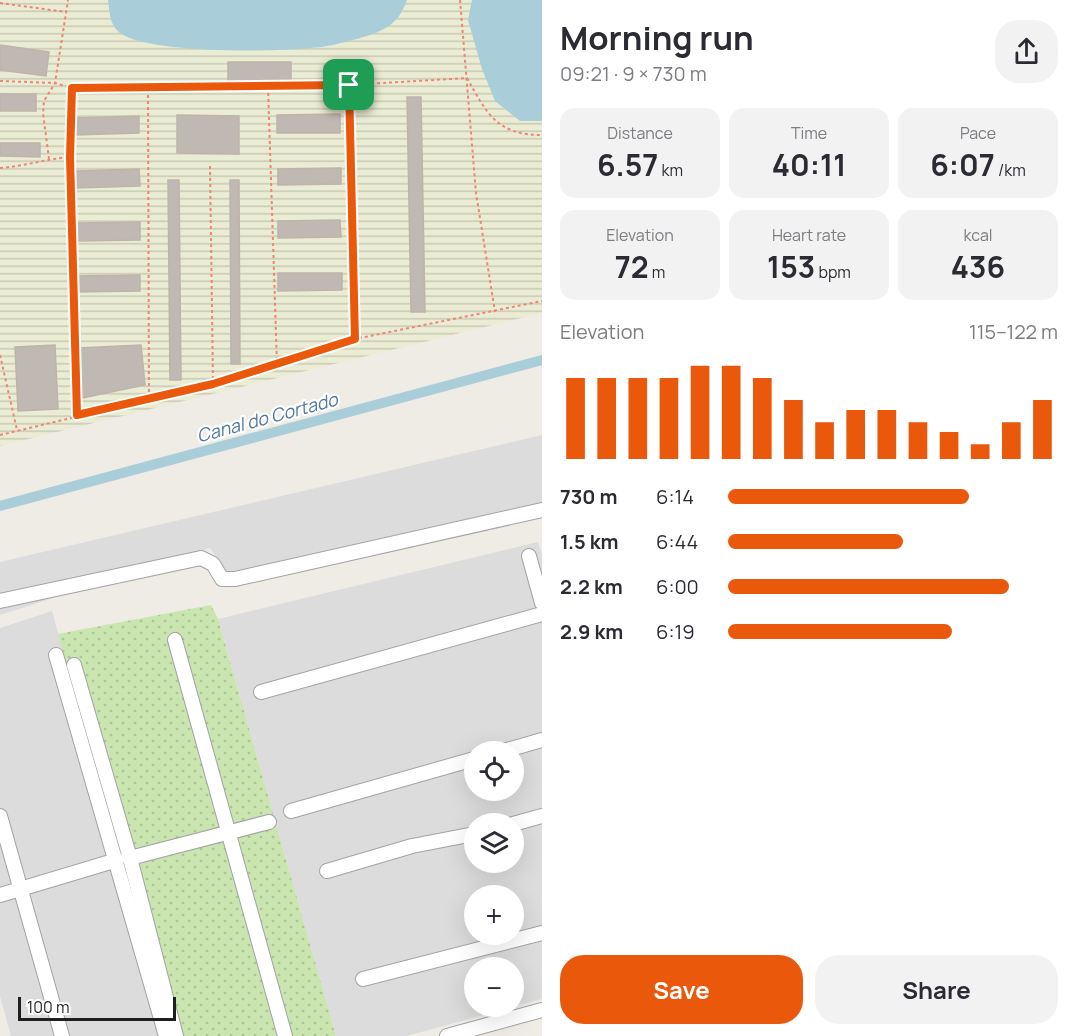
<!DOCTYPE html>
<meta charset="utf-8">
<style>
:root{--surface:#fff;--page:#f2f2f3;--text:#2b2b33;--muted:#7c7c81;--accent:#ea580c}
body{margin:0;font-family:Manrope,sans-serif;background:var(--page);color:var(--text);height:100vh;display:flex;flex-direction:column;font-size:22px;white-space:nowrap}
*{box-sizing:border-box;margin:0}
p{font-size:20px;color:var(--muted)}
.icon{flex:none;width:33px;height:33px;fill:none;stroke:currentColor;stroke-width:2;stroke-linecap:round;stroke-linejoin:round}
.map{position:relative;flex:1;overflow:hidden}
.side{display:flex;flex-direction:column;background:var(--surface);width:534px}
.side>*{flex:none}
.fabs{position:absolute;left:464px;top:741px;display:grid;gap:12px}
.fabs a{display:grid;place-items:center;width:60px;height:60px;border-radius:50%;background:var(--surface);box-shadow:0 6px 24px #0002;font-size:30px}
.scale{position:absolute;left:18px;bottom:15px;width:158px;box-sizing:border-box;padding-left:6px;border:3px solid #1f1f1f;border-top:0;font-size:16px;line-height:21px;white-space:nowrap;color:#1f1f1f;-webkit-text-stroke:4px #fff;paint-order:stroke}
.pin{position:absolute;display:grid;place-items:center;width:51px;height:51px;color:#fff;margin:-26px;border-radius:12px;box-shadow:0 3px 9px #0006}
.round{display:grid;place-items:center;flex:none;width:63px;height:63px;border-radius:24px;background:var(--page)}
.headline{display:flex;align-items:center;justify-content:space-between;height:102px;padding:0 18px}
h1{font-size:33px;font-weight:700;line-height:45px}
.metrics{display:grid;grid-template-columns:repeat(3,1fr);gap:9px;height:102px;padding:6px 18px}
.metrics div{display:grid;align-content:center;border-radius:15px;background:var(--page);text-align:center}
.metrics b{font-size:30px;font-weight:700}
.metrics small{font-size:16px;font-weight:400}
.metrics p{font-size:16px}
.chart{height:168px;padding:12px 18px}
.chart p{display:flex;justify-content:space-between}
.chart svg{width:100%;height:108px;margin-top:6px;stroke:var(--accent);stroke-width:6}
.cta{display:flex;gap:12px;margin-top:auto;padding:12px 18px}
.cta a{flex:1;height:69px;border-radius:24px;background:var(--accent);color:#fff;font-size:24px;font-weight:700;line-height:69px;text-align:center}
.cta a+a{background:var(--page);color:var(--text)}
ul{padding:0 18px;list-style:none;font-size:20px}
li{display:grid;grid-template-columns:96px 72px 1fr;align-items:center;height:45px}
li i{height:15px;border-radius:8px;background:var(--accent)}
main{display:flex;flex:1;min-height:0}
.map>svg:first-child{display:block}
.residential{fill:#dddcdc;fill-rule:evenodd}
.farmland{fill:url(#farmland-rules)}
.grass{fill:url(#grass-dots)}
.water{fill:#aaced9}
.lines{fill:none;stroke-linecap:round;stroke-linejoin:round}
.canal{stroke:#aaced9;stroke-width:10}
.building{fill:#bfb8b3;stroke:#c0b3a9;stroke-width:1.5}
.minor-casing{stroke:#a3a3a3;stroke-width:16}
.path{stroke:#ef8477;stroke-width:2;stroke-dasharray:3 3;stroke-linecap:butt}
.minor{stroke:#fff;stroke-width:14}
.route-casing{stroke:#fff;stroke-width:12}
.route{stroke:#ea580c;stroke-width:8}
.labels{text-anchor:middle;dominant-baseline:central;stroke-width:4.5;stroke-linejoin:round;paint-order:stroke}
.water-label{font-size:18px;font-style:italic;fill:#4f77a0;stroke:#fff}
</style>
<main>
<div class="map">
<svg width="542" height="1036" viewBox="0 0 542 1036">
<defs>
<pattern id="farmland-rules" width="6" height="5" patternUnits="userSpaceOnUse" patternTransform="scale(1.5)"><rect width="6" height="5" fill="#eaecd3"/><path d="M0 2.5h6" fill="none" stroke="#c8cab5"/></pattern>
<pattern id="grass-dots" width="8" height="8" patternUnits="userSpaceOnUse" patternTransform="scale(1.5)"><rect width="8" height="8" fill="#cae5b0"/><path d="M2 2h.1M6 6h.1" fill="none" stroke="#adc497" stroke-width="1.8" stroke-linecap="round"/></pattern>
</defs>
<rect width="100%" height="100%" fill="#efece6"/>
<g class="residential">
<path d="M 542,435 L 542,507 L 506,517 L 227,573 L 210,548 L 0,615 L 0,562 Z"/>
<path d="M 538,542 L 542,554 L 542,999 L 407,1036 L 336,1036 L 218,619 ZM 474,752 L 513,752 L 513,790 L 474,790 ZM 474,824 L 513,824 L 513,862 L 474,862 ZM 474,896 L 513,896 L 513,934 L 474,934 ZM 474,968 L 513,968 L 513,1006 L 474,1006 Z"/>
<path d="M 52,611 L 170,1036 L 11,1036 L 0,996 L 0,628 Z"/>
</g>
<path class="farmland" d="M 0,0 L 542,0 L 542,313 L 0,446 Z"/>
<path class="grass" d="M 211,605 L 218,619 L 336,1036 L 170,1036 L 58,634 Z"/>
<g class="water">
<path d="M 108,0 L 407,0 C 402,14 396,23 382,30 C 368,37 348,41 333,45 C 296,53 150,55 120,33 C 109,24 110,13 108,0 Z"/>
<path d="M 472,0 L 542,0 L 542,121 L 520,121 L 495,101 L 482,69 L 468,20 Z"/>
</g>
<g class="lines">
<path class="canal" d="M 0,506 L 542,360"/>
</g>
<g class="building">
<path d="M 0,45 L 49,52 L 46,76 L 0,70 Z"/>
<path d="M 228,62 L 291,62 L 291,80 L 228,81 Z"/>
<path d="M 348,62 L 350,74 L 326,78 L 324,66 Z"/>
<rect x="0" y="94" width="36" height="17"/>
<path d="M 407,97 L 421,97 L 425,312 L 411,312 Z"/>
<path d="M 340,114 L 340,133 L 277,133 L 277,115 Z"/>
<path d="M 177,115 L 239,116 L 239,154 L 177,153 Z"/>
<path d="M 139,116 L 139,133 L 75,135 L 74,118 Z"/>
<path d="M 0,143 L 40,143 L 40,157 L 0,156 Z"/>
<path d="M 341,168 L 341,184 L 278,185 L 278,169 Z"/>
<path d="M 139,169 L 140,186 L 75,188 L 75,171 Z"/>
<path d="M 168,180 L 179,180 L 181,380 L 170,380 Z"/>
<path d="M 230,180 L 239,180 L 240,364 L 231,364 Z"/>
<path d="M 340,220 L 341,237 L 278,238 L 278,221 Z"/>
<path d="M 140,222 L 140,240 L 77,241 L 77,223 Z"/>
<path d="M 278,273 L 342,273 L 342,290 L 278,291 Z"/>
<path d="M 140,275 L 140,291 L 76,292 L 76,276 Z"/>
<path d="M 55,345 L 58,409 L 18,411 L 15,347 Z"/>
<path d="M 141,345 L 145,385 L 82,398 L 78,379 L 78,348 Z"/>
</g>
<g class="lines">
<g class="minor-casing">
<g id="minor">
<path d="M 529,556 L 542,603"/>
<path d="M 0,601 L 201,558 L 213,564 L 222,579 L 235,579 L 542,510"/>
<path d="M 175,640 L 285,1036"/>
<path d="M 56,655 L 166,1036"/>
<path d="M 74,665 L 130,858 L 176,1036"/>
<path d="M 261,692 L 542,614"/>
<path d="M 500,752 L 542,740"/>
<path d="M 291,811 L 474,759"/>
<path d="M 0,816 L 62,1036"/>
<path d="M 513,824 L 542,816"/>
<path d="M 130,858 L 269,822"/>
<path d="M 327,871 L 412,846 L 474,834"/>
<path d="M 0,895 L 117,860"/>
<path d="M 363,979 L 542,933"/>
<path d="M 447,1036 L 542,1010"/>
</g>
</g>
<g class="path">
<path d="M 460,0 L 476,193 L 495,312"/>
<path d="M 0,3 L 66,12"/>
<path d="M 0,81 L 55,83 L 72,88 L 148,89 L 349,85 L 467,78 C 487,114 497,135 542,135"/>
<path d="M 349,85 L 355,339"/>
<path d="M 268,87 L 277,365"/>
<path d="M 72,88 L 70,157 L 77,415"/>
<path d="M 148,89 L 149,400"/>
<path d="M 49,159 L 43,113 L 44,101 L 55,83 L 68,0"/>
<path d="M 210,166 L 213,382"/>
<path d="M 0,168 C 25,166 46,159 70,157"/>
<path d="M 0,355 L 17,430"/>
<path d="M 0,435 L 213,384 L 355,339 L 542,301"/>
</g>
<use href="#minor" class="minor"/>
</g>
<g class="lines">
<g class="route-casing">
<path id="route" d="M 349,85 L 355,339 L 213,384 L 77,415 L 70,157 L 72,88 Z"/>
</g>
<use href="#route" class="route"/>
</g>
<g class="labels">
<g class="water-label">
<text transform="translate(267 417) rotate(-15)">Canal do Cortado</text>
</g>
</g>
</svg>
<div class="fabs">
<a><svg class="icon" aria-label="locate" viewBox="0 0 24 24"><circle cx="12" cy="12" r="6"/><path d="M12 2v4M12 18v4M2 12h4M18 12h4"/></svg></a>
<a><svg class="icon" aria-label="layers" viewBox="0 0 24 24"><path d="M12 4l9 5-9 5-9-5zM3 14l9 5 9-5"/></svg></a>
<a>+</a>
<a>−</a>
</div>
<div class="scale">100 m</div>
<div class="pin" style="left:349px;top:85px;background:#1e9e55"><svg class="icon" aria-label="arrive" viewBox="0 0 24 24"><path d="M6 21V4h12l-3 4 3 4H6"/></svg></div>
</div>
<section class="side">
<div class="headline"><div><h1>Morning run</h1><p>09:21 · 9 × 730 m</p></div><a class="round"><svg class="icon" aria-label="share" viewBox="0 0 24 24"><path d="M12 15V3M7 8l5-5 5 5M5 13v7h14v-7"/></svg></a></div>
<div class="metrics">
<div><p>Distance</p><b>6.57<small> km</small></b></div>
<div><p>Time</p><b>40:11</b></div>
<div><p>Pace</p><b>6:07<small> /km</small></b></div>
</div>
<div class="metrics">
<div><p>Elevation</p><b>72<small> m</small></b></div>
<div><p>Heart rate</p><b>153<small> bpm</small></b></div>
<div><p>kcal</p><b>436</b></div>
</div>
<div class="chart"><p><span>Elevation</span>115–122 m</p>
<svg viewBox="0 0 160 44" preserveAspectRatio="none"><path d="M5 44V11M15 44V11M25 44V11M35 44V11M45 44V6M55 44V6M65 44V11M75 44V20M85 44V29M95 44V24M105 44V24M115 44V29M125 44V33M135 44V38M145 44V29M155 44V20"/></svg>
</div>
<ul>
<li><b>730 m</b>6:14<i style="width:73%"></i></li>
<li><b>1.5 km</b>6:44<i style="width:53%"></i></li>
<li><b>2.2 km</b>6:00<i style="width:85%"></i></li>
<li><b>2.9 km</b>6:19<i style="width:68%"></i></li>
</ul>
<div class="cta"><a>Save</a><a>Share</a></div>
</section>
</main>
